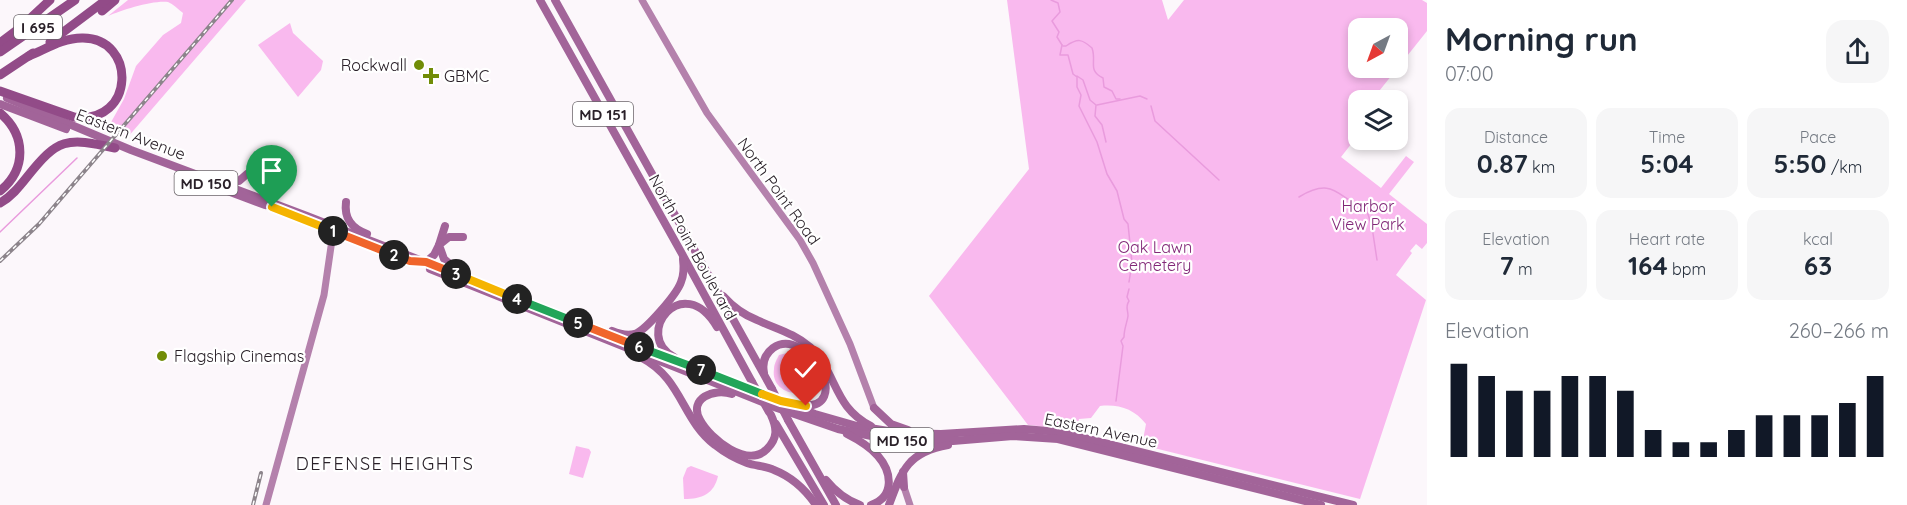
<!DOCTYPE html>
<meta charset="utf-8">
<style>
:root{--surface:#fff;--page:#f6f6f7;--text:#1f2937;--muted:#747a83;--accent:#111827}
body{margin:0;font-family:Quicksand,sans-serif;background:var(--page);color:var(--text);height:100vh;display:flex;flex-direction:column;font-size:22px;white-space:nowrap}
*{box-sizing:border-box;margin:0}
p{font-size:20px;color:var(--muted)}
.icon{flex:none;width:33px;height:33px;fill:none;stroke:currentColor;stroke-width:2;stroke-linecap:round;stroke-linejoin:round}
.map{position:relative;flex:1;overflow:hidden}
.panel{display:flex;flex-direction:column;background:var(--surface);width:480px}
.panel>*{flex:none}
.needle{width:39px;rotate:221deg}
.controls{position:absolute;left:1348px;top:18px;display:grid;gap:12px}
.controls a{display:grid;place-items:center;width:60px;height:60px;border-radius:12px;background:var(--surface);box-shadow:0 3px 9px #0003;font-size:30px}
.pin{position:absolute;display:grid;place-items:center;width:51px;height:51px;color:#fff;margin:-62px -26px;border-radius:50% 50% 50% 0;rotate:-45deg;box-shadow:0 0 6px #0007}
.pin .icon{rotate:45deg}
.km{position:absolute;width:30px;height:30px;margin:-15px;border-radius:50%;background:#222;color:#fff;font-size:16px;line-height:30px;text-align:center}
.round{display:grid;place-items:center;flex:none;width:63px;height:63px;border-radius:18px;background:var(--page)}
.overview{display:flex;align-items:center;justify-content:space-between;height:102px;padding:0 18px}
h1{font-size:33px;font-weight:800;line-height:45px}
.figures{display:grid;grid-template-columns:repeat(3,1fr);gap:9px;height:102px;padding:6px 18px}
.figures div{display:grid;align-content:center;border-radius:15px;background:var(--page);text-align:center}
.figures b{font-size:26px;font-weight:800}
.figures small{font-size:16px;font-weight:400}
.figures p{font-size:16px}
.chart{height:168px;padding:12px 18px}
.chart p{display:flex;justify-content:space-between}
.chart svg{width:100%;height:108px;margin-top:6px;stroke:var(--accent);stroke-width:6}
main{display:flex;flex:1;min-height:0}
.map>svg:first-child{display:block}
.green{fill:#f9b9ee;fill-rule:evenodd}
.lines{fill:none;stroke-linecap:round;stroke-linejoin:round}
.stream{stroke:#e99bdd;stroke-width:1.5}
.secondary{stroke:#b481ac;stroke-width:7}
.primary{stroke:#a26499;stroke-width:8}
.highway{stroke:#924b88;stroke-width:9}
.rail-casing{stroke:#8c848b;stroke-width:4}
.rail{stroke:#fff;stroke-width:1.5;stroke-dasharray:4.5;stroke-linecap:butt}
.primary-bridge{stroke:#a26499;stroke-width:8}
.split-1-casing{stroke:#fff;stroke-width:12}
.split-2-casing{stroke:#fff;stroke-width:12}
.split-3-casing{stroke:#fff;stroke-width:12}
.split-4-casing{stroke:#fff;stroke-width:12}
.split-5-casing{stroke:#fff;stroke-width:12}
.split-6-casing{stroke:#fff;stroke-width:12}
.split-7-casing{stroke:#fff;stroke-width:12}
.split-8-casing{stroke:#fff;stroke-width:12}
.split-9-casing{stroke:#fff;stroke-width:12}
.split-1{stroke:#f5b400;stroke-width:8}
.split-2{stroke:#f0652b;stroke-width:8}
.split-3{stroke:#f0652b;stroke-width:8}
.split-4{stroke:#f5b400;stroke-width:8}
.split-5{stroke:#22a559;stroke-width:8}
.split-6{stroke:#f0652b;stroke-width:8}
.split-7{stroke:#22a559;stroke-width:8}
.split-8{stroke:#22a559;stroke-width:8}
.split-9{stroke:#f5b400;stroke-width:8}
.poi-dot{fill:#718c07;stroke:#fff;stroke-width:2}
.labels{text-anchor:middle;dominant-baseline:central;stroke-width:4.5;stroke-linejoin:round;paint-order:stroke}
.shield{fill:#fff;stroke:#6a6469;stroke-width:1.5}
.shield-label{font-size:15px;font-weight:bold;fill:#2a2129}
.poi-label{font-size:16px;fill:#2a2129;stroke:#fff;text-anchor:start}
.street-label{font-size:16px;fill:#2a2129;stroke:#fff}
.park-label{font-size:16px;fill:#822878;stroke:#fff}
.neighbourhood-label{font-size:18px;letter-spacing:1.5px;fill:#2a2129;stroke:#fff}
</style>
<main>
<div class="map">
<svg width="1427" height="505" viewBox="0 0 1427 505">
<rect width="100%" height="100%" fill="#fcf7fb"/>
<g class="green">
<path d="M 128,0 L 246,0 L 127,138 L 109,131 L 110,124 L 124,99 L 136,66 L 163,35 L 181,23 L 183,13 C 178,9 173,4 168,2 C 153,0 122,10 108,16 Z"/>
<path d="M 1007,0 L 1162,0 L 1168,20 L 1184,0 L 1422,0 L 1427,3 L 1427,31 L 1372,100 L 1359,100 L 1359,134 L 1341,157 L 1381,188 L 1406,156 L 1414,162 L 1389,194 L 1427,224 L 1427,243 L 1422,249 L 1416,244 L 1410,251 L 1412,253 L 1396,275 L 1426,300 L 1360,499 L 1142,445 L 1146,424 C 1134,409 1119,404 1100,406 L 1091,418 L 1079,419 L 1076,430 L 1028,425 L 929,296 L 1029,169 ZM 1359,28 L 1398,28 L 1398,68 L 1359,68 Z"/>
<path d="M 290,23 L 293,33 L 323,61 L 321,70 L 298,97 L 258,45 Z"/>
<path d="M 791,352 C 805,356 815,368 818,382 C 807,402 770,394 774,369 C 774,364 777,359 779,355 Z"/>
<path d="M 576,446 L 589,449 L 591,452 L 583,478 L 569,474 Z"/>
<path d="M 691,466 L 718,476 C 714,494 702,499 684,499 L 683,478 L 687,468 Z"/>
</g>
<g class="lines">
<g class="stream">
<path d="M 1051,0 L 1058,3 L 1060,12 L 1052,21 L 1059,32 L 1057,37 L 1062,45"/>
<path d="M 1062,45 L 1060,55 L 1068,55 L 1073,74 L 1077,77 L 1077,87 L 1081,95 L 1079,106 L 1097,142 L 1107,174 L 1117,191 L 1124,219 L 1128,224 L 1132,263 L 1129,282"/>
<path d="M 1063,46 L 1066,46 C 1078,38 1082,39 1092,48 C 1097,62 1087,70 1103,78 L 1104,87 L 1112,91 L 1116,99 L 1120,99"/>
<path d="M 1077,76 L 1083,80 L 1090,100 L 1096,105 L 1095,116 L 1102,125 L 1106,142"/>
<path d="M 1097,105 L 1140,96 L 1147,99"/>
<path d="M 1151,106 L 1155,121 L 1219,180"/>
<path d="M 1299,197 C 1337,174 1338,202 1369,209"/>
<path d="M 1367,211 L 1372,227 L 1377,260"/>
<path d="M 0,232 L 77,158"/>
<path d="M 1116,401 L 1123,346 L 1121,341 L 1124,337 C 1124,329 1127,323 1128,316 C 1128,309 1125,307 1129,301 L 1127,297 L 1129,289"/>
</g>
<g class="secondary">
<path d="M 642,0 L 707,113 L 800,240 L 813,263 L 850,344 L 874,408"/>
<path d="M 904,487 L 910,505"/>
<path d="M 266,505 L 324,295 L 334,226"/>
</g>
<g class="primary">
<path d="M 540,0 L 681,252 L 752,382"/>
<path d="M 555,0 L 772,389"/>
<path d="M 7,98 L 131,150 L 307,216 L 815,414 L 857,426 L 901,433 L 941,434 L 1024,429 L 1060,432 L 1353,505"/>
<path d="M 0,104 L 66,129"/>
<path d="M 224,180 L 239,181 L 247,174"/>
<path d="M 209,184 L 265,205"/>
<path d="M 346,202 C 344,218 351,228 367,234"/>
<path d="M 424,262 L 426,262 L 434,255 L 439,245 L 445,226"/>
<path d="M 430,269 L 777,408 L 838,429 L 881,438 L 918,441 L 953,441 L 1013,436 L 1058,439 L 1321,505"/>
<path d="M 457,270 L 444,259 L 439,245 L 449,237 L 463,237"/>
<path d="M 723,296 C 732,306 744,315 757,320 C 776,329 794,333 810,347 C 838,374 833,407 871,426"/>
<path d="M 612,331 C 619,334 627,336 635,334 C 646,330 677,294 681,282 C 684,275 684,267 683,259"/>
<path d="M 674,357 C 632,335 683,269 717,327"/>
<path d="M 642,358 C 682,379 682,420 715,445 C 725,453 736,459 747,463 C 756,466 766,466 774,470 C 792,477 805,489 816,505"/>
<path d="M 764,373 C 762,363 765,354 773,348 C 807,324 857,413 799,405"/>
<path d="M 732,394 C 714,388 688,398 700,420 C 710,439 748,469 767,449 C 778,438 777,428 771,415"/>
<path d="M 874,408 L 891,424 L 908,430"/>
<path d="M 788,420 L 836,505"/>
<path d="M 776,424 L 824,505"/>
<path d="M 847,434 C 859,440 869,446 878,456 C 892,472 895,497 871,505"/>
<path d="M 903,472 L 904,487"/>
<path d="M 826,480 C 835,491 846,500 860,505"/>
<path d="M 889,505 C 902,470 908,452 948,445"/>
</g>
<g class="highway">
<path d="M 102,11 L 115,0"/>
<path d="M 50,42 L 106,0"/>
<path d="M 0,43 L 21,27 L 50,0"/>
<path d="M 0,52 L 75,0"/>
<path d="M 0,75 L 33,53"/>
<path d="M 0,91 L 74,117 C 136,125 137,37 82,38 C 63,38 46,49 29,56"/>
<path d="M 0,113 C 26,135 27,169 0,191"/>
<path d="M 0,203 C 11,197 19,187 27,177 C 58,138 66,137 115,148"/>
</g>
<g class="rail-casing">
<g id="rail">
<path d="M 0,261 L 39,224 L 232,0"/>
<path d="M 253,505 L 261,473"/>
</g>
</g>
<use href="#rail" class="rail"/>
<g class="primary-bridge">
<path d="M 752,382 L 769,412"/>
<path d="M 772,389 L 788,420"/>
</g>
</g>
<g class="lines">
<g class="split-1-casing">
<path id="split-1" d="M 272,207 L 333,231"/>
</g>
<g class="split-2-casing">
<path id="split-2" d="M 333,231 L 394,255"/>
</g>
<g class="split-3-casing">
<path id="split-3" d="M 394,255 L 410,261 L 426,262 L 456,274"/>
</g>
<g class="split-4-casing">
<path id="split-4" d="M 456,274 L 517,299"/>
</g>
<g class="split-5-casing">
<path id="split-5" d="M 517,299 L 578,323"/>
</g>
<g class="split-6-casing">
<path id="split-6" d="M 578,323 L 639,347"/>
</g>
<g class="split-7-casing">
<path id="split-7" d="M 639,347 L 701,370"/>
</g>
<g class="split-8-casing">
<path id="split-8" d="M 701,370 L 762,394"/>
</g>
<g class="split-9-casing">
<path id="split-9" d="M 762,394 L 781,401 L 806,406"/>
</g>
<use href="#split-1" class="split-1"/>
<use href="#split-2" class="split-2"/>
<use href="#split-3" class="split-3"/>
<use href="#split-4" class="split-4"/>
<use href="#split-5" class="split-5"/>
<use href="#split-6" class="split-6"/>
<use href="#split-7" class="split-7"/>
<use href="#split-8" class="split-8"/>
<use href="#split-9" class="split-9"/>
</g>
<g class="poi-dot">
<circle cx="419" cy="65" r="6"/>
<path d="M428 67h6v6h6v6h-6v6h-6v-6h-6v-6h6z"/>
<circle cx="162" cy="356" r="6"/>
</g>
<g class="labels">
<g class="shield">
<rect x="14" y="15" width="48" height="24" rx="4.5"/>
<rect x="573" y="102" width="60" height="24" rx="4.5"/>
<rect x="174.5" y="171" width="63" height="24" rx="4.5"/>
<rect x="870.5" y="428" width="63" height="24" rx="4.5"/>
</g>
<g class="shield-label">
<text x="38" y="27">I 695</text>
<text x="603" y="114">MD 151</text>
<text x="206" y="183">MD 150</text>
<text x="902" y="440">MD 150</text>
</g>
<g class="poi-label">
<text x="407" y="65" text-anchor="end">Rockwall</text>
<text x="444" y="76">GBMC</text>
<text x="174" y="356">Flagship Cinemas</text>
</g>
<g class="street-label">
<text transform="translate(131 134) rotate(21)">Eastern Avenue</text>
<text transform="translate(779 191) rotate(54)">North Point Road</text>
<text transform="translate(693 247) rotate(61)">North Point Boulevard</text>
<text transform="translate(1101 430) rotate(12)">Eastern Avenue</text>
</g>
<g class="park-label">
<text x="1368" y="206">Harbor<tspan x="1368" dy="18">View Park</tspan></text>
<text x="1155" y="247">Oak Lawn<tspan x="1155" dy="18">Cemetery</tspan></text>
</g>
<g class="neighbourhood-label">
<text x="385" y="463">DEFENSE HEIGHTS</text>
</g>
</g>
</svg>
<div class="controls">
<a><svg class="needle" viewBox="-14 -14 28 28"><path d="M0-13l5 13h-10z" fill="#e53935"/><path d="M0 13l5-13h-10z" fill="#747a83"/></svg></a>
<a><svg class="icon" aria-label="layers" viewBox="0 0 24 24"><path d="M12 4l9 5-9 5-9-5zM3 14l9 5 9-5"/></svg></a>
</div>
<div class="pin" style="left:272px;top:207px;background:#1e9e55"><svg class="icon" aria-label="arrive" viewBox="0 0 24 24"><path d="M6 21V4h12l-3 4 3 4H6"/></svg></div>
<div class="pin" style="left:806px;top:406px;background:#d93025"><svg class="icon" aria-label="check" viewBox="0 0 24 24"><path d="M5 12l5 5 9-10"/></svg></div>
<b class="km" style="left:333px;top:231px">1</b>
<b class="km" style="left:394px;top:255px">2</b>
<b class="km" style="left:456px;top:274px">3</b>
<b class="km" style="left:517px;top:299px">4</b>
<b class="km" style="left:578px;top:323px">5</b>
<b class="km" style="left:639px;top:347px">6</b>
<b class="km" style="left:701px;top:370px">7</b>
</div>
<section class="panel">
<div class="overview"><div><h1>Morning run</h1><p>07:00</p></div><a class="round"><svg class="icon" aria-label="share" viewBox="0 0 24 24"><path d="M12 15V3M7 8l5-5 5 5M5 13v7h14v-7"/></svg></a></div>
<div class="figures">
<div><p>Distance</p><b>0.87<small> km</small></b></div>
<div><p>Time</p><b>5:04</b></div>
<div><p>Pace</p><b>5:50<small> /km</small></b></div>
</div>
<div class="figures">
<div><p>Elevation</p><b>7<small> m</small></b></div>
<div><p>Heart rate</p><b>164<small> bpm</small></b></div>
<div><p>kcal</p><b>63</b></div>
</div>
<div class="chart"><p><span>Elevation</span>260–266 m</p>
<svg viewBox="0 0 160 44" preserveAspectRatio="none"><path d="M5 44V6M15 44V11M25 44V17M35 44V17M45 44V11M55 44V11M65 44V17M75 44V33M85 44V38M95 44V38M105 44V33M115 44V27M125 44V27M135 44V27M145 44V22M155 44V11"/></svg>
</div>
</section>
</main>
